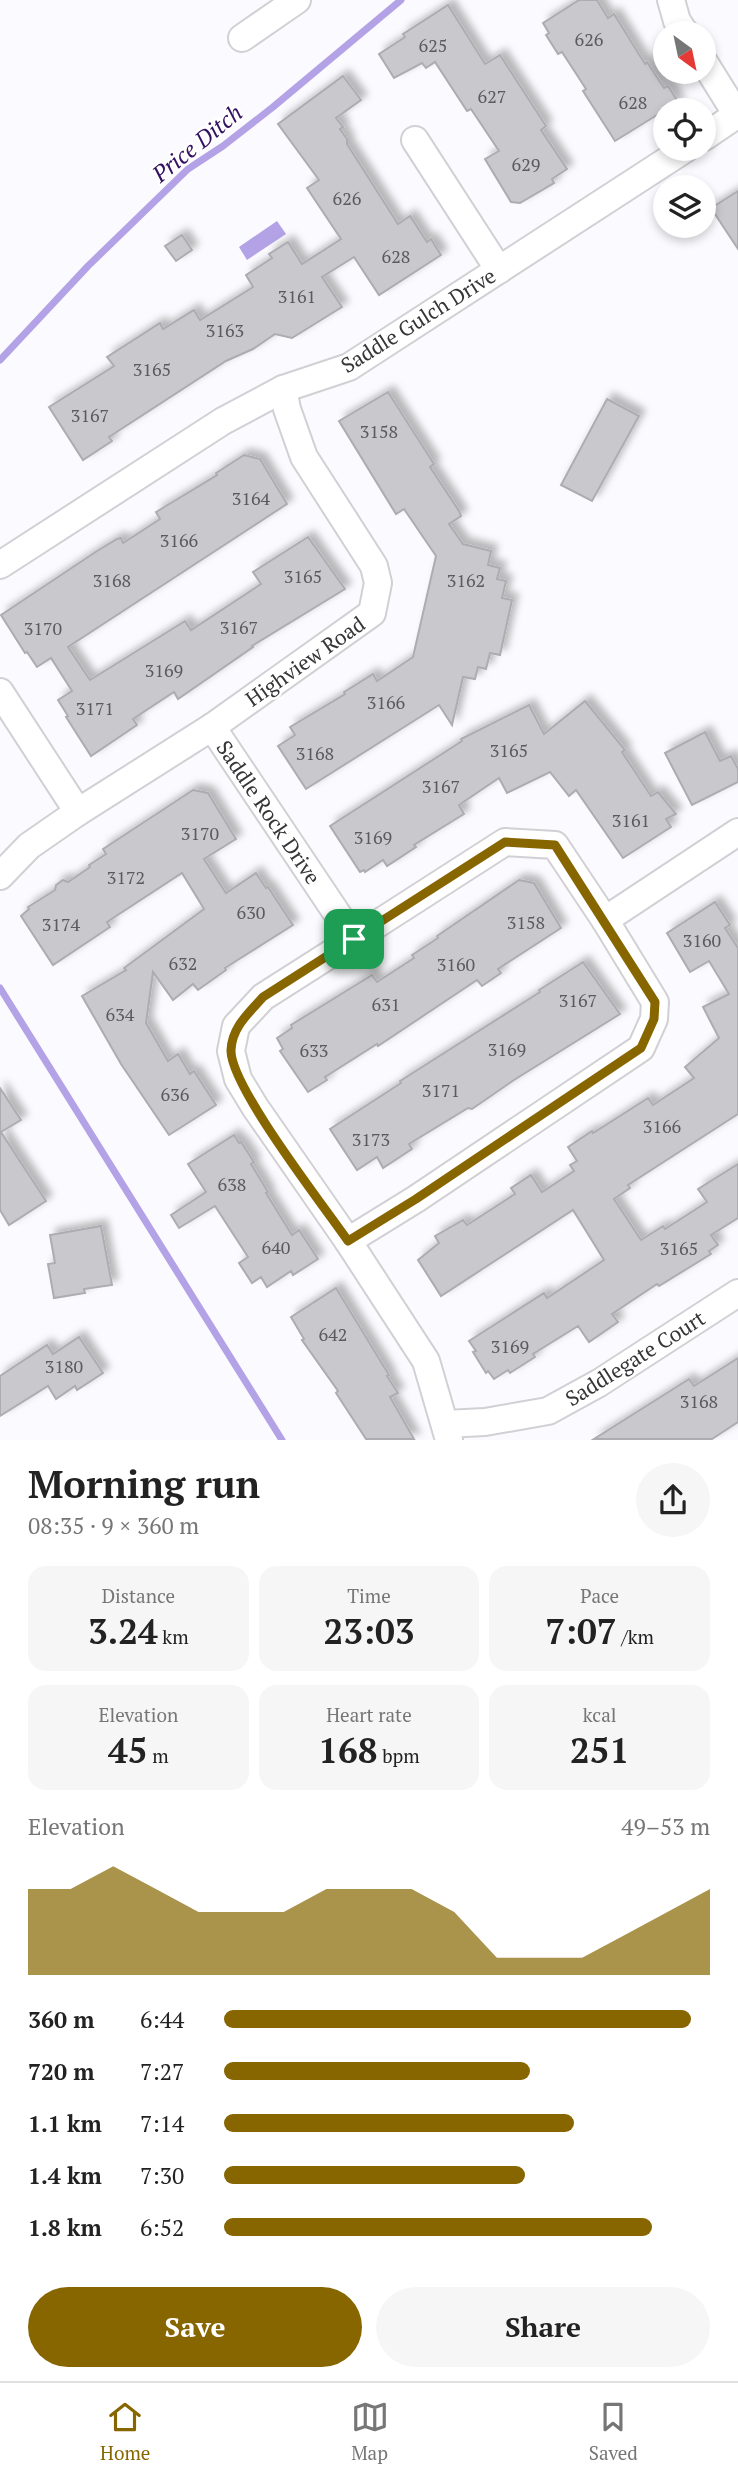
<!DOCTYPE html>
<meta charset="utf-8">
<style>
:root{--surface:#fff;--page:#f6f6f6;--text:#222;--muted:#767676;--line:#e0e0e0;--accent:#876600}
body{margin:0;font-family:"PT Serif",serif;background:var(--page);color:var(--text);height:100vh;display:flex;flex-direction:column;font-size:26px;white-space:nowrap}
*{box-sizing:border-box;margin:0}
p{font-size:23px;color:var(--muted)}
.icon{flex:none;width:38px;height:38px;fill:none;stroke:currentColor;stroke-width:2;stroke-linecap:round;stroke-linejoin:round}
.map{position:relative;height:1440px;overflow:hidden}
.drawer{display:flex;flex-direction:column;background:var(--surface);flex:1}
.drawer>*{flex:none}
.needle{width:46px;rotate:147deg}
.buttons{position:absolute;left:653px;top:21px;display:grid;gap:14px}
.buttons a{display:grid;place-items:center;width:63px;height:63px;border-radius:50%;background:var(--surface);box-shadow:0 4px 10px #0003;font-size:35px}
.pin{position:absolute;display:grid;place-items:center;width:60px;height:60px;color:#fff;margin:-30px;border-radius:14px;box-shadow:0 4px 10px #0006}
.round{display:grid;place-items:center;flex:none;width:74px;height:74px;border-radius:37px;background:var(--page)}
.headline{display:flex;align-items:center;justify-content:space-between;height:119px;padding:0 28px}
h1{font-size:38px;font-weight:700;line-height:52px}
.metrics{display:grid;grid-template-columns:repeat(3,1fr);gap:10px;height:119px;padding:7px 28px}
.metrics div{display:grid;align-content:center;border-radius:18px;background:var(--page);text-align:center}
.metrics b{font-size:35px;font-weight:700}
.metrics small{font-size:19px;font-weight:400}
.metrics p{font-size:19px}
.chart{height:196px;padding:14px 28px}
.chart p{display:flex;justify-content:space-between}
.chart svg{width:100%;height:126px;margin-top:7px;fill:var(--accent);opacity:.7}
.primary-button{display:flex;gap:14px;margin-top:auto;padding:14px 28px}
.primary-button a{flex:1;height:80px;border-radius:42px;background:var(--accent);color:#fff;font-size:28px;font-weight:700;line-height:80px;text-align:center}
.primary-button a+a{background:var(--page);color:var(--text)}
ul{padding:0 28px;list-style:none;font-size:23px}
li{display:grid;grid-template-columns:112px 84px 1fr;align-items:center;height:52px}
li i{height:18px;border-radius:9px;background:var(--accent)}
.dock{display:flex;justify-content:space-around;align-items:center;height:98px;border-top:2px solid var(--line);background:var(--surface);font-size:19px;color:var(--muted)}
.dock a{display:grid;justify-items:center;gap:4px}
.dock .current{color:var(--accent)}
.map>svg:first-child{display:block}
.water{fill:#b4a2e7}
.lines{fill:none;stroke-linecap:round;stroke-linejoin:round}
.stream{stroke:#b4a2e7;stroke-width:7}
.building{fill:#c9c8cc;stroke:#adacb0;stroke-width:2;filter:url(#shadow)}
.minor-casing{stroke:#d1d0d4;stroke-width:30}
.minor{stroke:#fff;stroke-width:26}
.route-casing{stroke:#fff;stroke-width:14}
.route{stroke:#876600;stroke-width:9}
.labels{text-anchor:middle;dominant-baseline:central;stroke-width:5;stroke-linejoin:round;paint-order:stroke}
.number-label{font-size:18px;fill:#5b5a5c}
.street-label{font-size:21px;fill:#363537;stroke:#fff}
.water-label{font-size:23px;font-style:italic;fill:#320f60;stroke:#fff}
</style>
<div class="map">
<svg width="738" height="1440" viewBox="0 0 738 1440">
<defs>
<filter id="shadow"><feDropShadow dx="6" dy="-6" stdDeviation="3.5" flood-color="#0004"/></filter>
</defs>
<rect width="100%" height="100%" fill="#fbfafe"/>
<path class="water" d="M 277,221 L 286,234 L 247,260 L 239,247 Z"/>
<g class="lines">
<g class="stream">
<path d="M 0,360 L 88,266 L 188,169 L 223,146 L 273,107 L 401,0"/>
<path d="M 0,988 L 282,1440"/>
</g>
</g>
<g class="building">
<path d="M 579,0 L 597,0 L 608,18 L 614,14 L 645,64 L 647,62 L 664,88 L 668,86 L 678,102 L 615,141 L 583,91 L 586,89 L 562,52 L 558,54 L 546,35 L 549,33 L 543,23 Z"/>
<path d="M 448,5 L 485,64 L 500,55 L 546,126 L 541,130 L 567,169 L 552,179 L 554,183 L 520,203 L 511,202 L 485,159 L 499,151 L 471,109 L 467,111 L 435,62 L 426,68 L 422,63 L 394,78 L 379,54 L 405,37 L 403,34 Z"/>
<path d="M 343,76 L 361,100 L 336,118 L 343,127 L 340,129 L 347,139 L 347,144 L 398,224 L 410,216 L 427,242 L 431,239 L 441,255 L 379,295 L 354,257 L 322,277 L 342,307 L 292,338 L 275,334 L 253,349 L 226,361 L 109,437 L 112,441 L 83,460 L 49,407 L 114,366 L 107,357 L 160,323 L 163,329 L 194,310 L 200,320 L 253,287 L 246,275 L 272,258 L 269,254 L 288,242 L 302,264 L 341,239 L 307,188 L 319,180 L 278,124 Z"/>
<path d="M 738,191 L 738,249 L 711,208 Z"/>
<path d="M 182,235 L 192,250 L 176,261 L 165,246 Z"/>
<path d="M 388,392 L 434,464 L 430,467 L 459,511 L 461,516 L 449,524 L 463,544 L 491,551 L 488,565 L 500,568 L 497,579 L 506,581 L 502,598 L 512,600 L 500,655 L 490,653 L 486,669 L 478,667 L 475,679 L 463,677 L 452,725 L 439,705 L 306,789 L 278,746 L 295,735 L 290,727 L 345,694 L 344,692 L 373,674 L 377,681 L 413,657 L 436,556 L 404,509 L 396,514 L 339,421 Z"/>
<path d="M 607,399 L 639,416 L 592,501 L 561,485 Z"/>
<path d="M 244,455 L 260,459 L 287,504 L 68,647 L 90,680 L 185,621 L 191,630 L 261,584 L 253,572 L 308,537 L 345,589 L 252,646 L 253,647 L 178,699 L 174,692 L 133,719 L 137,725 L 91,756 L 66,717 L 68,716 L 58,700 L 72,691 L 51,658 L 37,667 L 27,652 L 25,653 L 1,615 L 97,551 L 117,539 L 121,538 L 123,543 L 160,519 L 156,512 L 217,475 L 216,473 Z"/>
<path d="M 585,701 L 625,750 L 622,752 L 651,796 L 658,792 L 676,814 L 666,819 L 671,827 L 623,858 L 576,790 L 569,796 L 550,772 L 507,793 L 499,778 L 459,805 L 464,814 L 414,845 L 416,847 L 387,866 L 383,860 L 365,872 L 364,870 L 360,872 L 330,826 L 462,741 L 461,739 L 529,705 L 544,734 Z"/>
<path d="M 705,732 L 720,761 L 731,756 L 738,769 L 738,782 L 692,805 L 665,753 Z"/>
<path d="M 193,790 L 208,793 L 236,839 L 204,859 L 226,893 L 256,873 L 266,888 L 268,887 L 293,925 L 225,968 L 226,970 L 198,990 L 193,984 L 173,1000 L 153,972 L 146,1023 L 168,1061 L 178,1054 L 190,1074 L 194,1071 L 216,1105 L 169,1135 L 121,1064 L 82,996 L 126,970 L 124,968 L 204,909 L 182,873 L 107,922 L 110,927 L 53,965 L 21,916 L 29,909 L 28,907 L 55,890 L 56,885 L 63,880 L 68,882 L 90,867 L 89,865 L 106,854 L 103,849 Z"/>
<path d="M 519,880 L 534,883 L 561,928 L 498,969 L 501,973 L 482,986 L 477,980 L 378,1046 L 377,1044 L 325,1077 L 327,1080 L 308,1092 L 280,1051 L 283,1049 L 277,1038 L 292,1028 L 291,1025 L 372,975 L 377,982 L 414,958 L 412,955 L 438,938 L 437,936 Z"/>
<path d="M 715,902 L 730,925 L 725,928 L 738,948 L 738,1114 L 628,1185 L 630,1188 L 614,1199 L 641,1240 L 663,1226 L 665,1229 L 707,1202 L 698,1189 L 738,1164 L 738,1218 L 711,1235 L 718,1245 L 709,1251 L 711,1254 L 659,1286 L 657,1284 L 612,1314 L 618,1322 L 589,1342 L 578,1326 L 533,1354 L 535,1357 L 510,1373 L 508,1370 L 494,1379 L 488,1371 L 486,1373 L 473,1352 L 476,1351 L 469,1341 L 544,1293 L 547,1298 L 604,1260 L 573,1210 L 441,1296 L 418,1260 L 439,1243 L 435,1236 L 463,1220 L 467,1225 L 515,1194 L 511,1188 L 531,1175 L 542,1192 L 574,1171 L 570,1165 L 577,1161 L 568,1147 L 592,1131 L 593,1133 L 648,1098 L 653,1105 L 694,1078 L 685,1067 L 719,1038 L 703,1007 L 729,994 L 709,961 L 690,972 L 667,933 Z"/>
<path d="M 583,962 L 620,1014 L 514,1080 L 472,1109 L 468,1108 L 409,1144 L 412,1149 L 383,1168 L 377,1157 L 357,1170 L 330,1129 L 401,1083 L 400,1081 L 540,992 L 539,990 Z"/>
<path d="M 0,1088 L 21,1120 L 1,1132 L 46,1201 L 9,1225 L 0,1210 Z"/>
<path d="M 234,1135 L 239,1143 L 241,1142 L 254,1162 L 251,1164 L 268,1192 L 266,1193 L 292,1235 L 299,1230 L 318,1259 L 293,1275 L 291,1271 L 267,1287 L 261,1277 L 252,1283 L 239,1263 L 248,1257 L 215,1206 L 179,1228 L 171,1215 L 206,1192 L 188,1164 Z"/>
<path d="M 101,1226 L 112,1285 L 84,1289 L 85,1293 L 54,1298 L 48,1264 L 55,1263 L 50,1235 Z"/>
<path d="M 336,1288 L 389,1375 L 387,1376 L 398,1393 L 390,1397 L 414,1439 L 366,1439 L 336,1393 L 338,1391 L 302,1340 L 304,1339 L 291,1317 Z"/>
<path d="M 79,1337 L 103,1373 L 77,1390 L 75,1386 L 56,1399 L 48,1386 L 0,1416 L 0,1376 L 47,1345 L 53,1354 Z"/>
<path d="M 738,1358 L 738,1422 L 712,1439 L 594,1439 L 689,1379 L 694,1386 Z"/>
</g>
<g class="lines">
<g class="minor-casing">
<g id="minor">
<path d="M 671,0 L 677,21 L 685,33"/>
<path d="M 242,38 L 297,0"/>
<path d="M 704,62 L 737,115"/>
<path d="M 704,137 L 738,114"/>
<path d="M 415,140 L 499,270"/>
<path d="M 0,565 L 223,421 L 283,389 L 349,367 L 685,149"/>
<path d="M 0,692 L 78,812"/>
<path d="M 212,727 L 354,939 L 263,997 L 236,1026 L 231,1051 L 238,1079 L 255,1107 L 348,1241 L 426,1361 L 449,1440"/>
<path d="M 0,876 L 29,846 L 78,812 L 212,727 L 372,613 L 378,583 L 374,566 L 304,457 L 287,409 L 283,389"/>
<path d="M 354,939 L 505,842 L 555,845 L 605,920 L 738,832"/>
<path d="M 348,1241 L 416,1199 L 641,1048 L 654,1019 L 655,1002 L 605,920"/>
<path d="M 445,1424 L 485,1422 L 548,1411 L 599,1383 L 738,1293"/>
</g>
</g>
<use href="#minor" class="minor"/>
</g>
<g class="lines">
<g class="route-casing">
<path id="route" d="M 505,842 L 555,845 L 655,1002 L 654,1019 L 641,1048 L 416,1199 L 348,1241 C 323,1205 230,1086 231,1050 C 232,1027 249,1013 263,997 Z"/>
</g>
<use href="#route" class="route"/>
</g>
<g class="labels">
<g class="number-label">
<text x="589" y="39">626</text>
<text x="433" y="45">625</text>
<text x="492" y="96">627</text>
<text x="633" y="102">628</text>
<text x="526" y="164">629</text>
<text x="347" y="198">626</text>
<text x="396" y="256">628</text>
<text x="297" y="296">3161</text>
<text x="225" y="330">3163</text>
<text x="152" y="369">3165</text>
<text x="90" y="415">3167</text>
<text x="379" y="431">3158</text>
<text x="251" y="498">3164</text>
<text x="179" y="540">3166</text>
<text x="303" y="576">3165</text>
<text x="112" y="580">3168</text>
<text x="466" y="580">3162</text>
<text x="239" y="627">3167</text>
<text x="43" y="628">3170</text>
<text x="164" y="670">3169</text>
<text x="386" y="702">3166</text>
<text x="95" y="708">3171</text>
<text x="509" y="750">3165</text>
<text x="315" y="753">3168</text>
<text x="441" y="786">3167</text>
<text x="631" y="820">3161</text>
<text x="200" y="833">3170</text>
<text x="373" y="837">3169</text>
<text x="126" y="877">3172</text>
<text x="251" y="912">630</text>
<text x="526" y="922">3158</text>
<text x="61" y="924">3174</text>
<text x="702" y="940">3160</text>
<text x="183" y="963">632</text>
<text x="456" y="964">3160</text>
<text x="578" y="1000">3167</text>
<text x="386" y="1004">631</text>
<text x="120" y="1014">634</text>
<text x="507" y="1049">3169</text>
<text x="314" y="1050">633</text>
<text x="441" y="1090">3171</text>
<text x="175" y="1094">636</text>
<text x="662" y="1126">3166</text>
<text x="371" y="1139">3173</text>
<text x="232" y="1184">638</text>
<text x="276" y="1247">640</text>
<text x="679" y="1248">3165</text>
<text x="333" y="1334">642</text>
<text x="510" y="1346">3169</text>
<text x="64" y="1366">3180</text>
<text x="699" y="1401">3168</text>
</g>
<g class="street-label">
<text transform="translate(418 320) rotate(-32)">Saddle Gulch Drive</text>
<text transform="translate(305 661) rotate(-35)">Highview Road</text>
<text transform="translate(269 812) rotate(56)">Saddle Rock Drive</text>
<text transform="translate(635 1358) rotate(-32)">Saddlegate Court</text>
</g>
<g class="water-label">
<text transform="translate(197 143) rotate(-39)">Price Ditch</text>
</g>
</g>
</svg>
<div class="buttons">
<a><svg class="needle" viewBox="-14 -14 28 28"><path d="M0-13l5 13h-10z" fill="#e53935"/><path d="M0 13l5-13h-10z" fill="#767676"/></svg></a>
<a><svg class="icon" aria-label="locate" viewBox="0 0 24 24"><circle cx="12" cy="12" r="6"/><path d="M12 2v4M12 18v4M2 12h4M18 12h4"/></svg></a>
<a><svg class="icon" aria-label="layers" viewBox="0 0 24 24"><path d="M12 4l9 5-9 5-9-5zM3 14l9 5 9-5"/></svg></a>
</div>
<div class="pin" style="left:354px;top:939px;background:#1e9e55"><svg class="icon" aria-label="arrive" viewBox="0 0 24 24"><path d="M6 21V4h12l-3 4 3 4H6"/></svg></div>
</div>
<section class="drawer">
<div class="headline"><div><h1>Morning run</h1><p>08:35 · 9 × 360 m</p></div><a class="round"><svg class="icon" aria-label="share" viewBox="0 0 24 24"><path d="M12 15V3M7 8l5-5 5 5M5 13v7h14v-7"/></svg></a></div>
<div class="metrics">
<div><p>Distance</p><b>3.24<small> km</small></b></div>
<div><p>Time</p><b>23:03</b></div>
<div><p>Pace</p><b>7:07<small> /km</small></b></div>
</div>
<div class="metrics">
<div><p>Elevation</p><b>45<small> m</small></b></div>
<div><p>Heart rate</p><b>168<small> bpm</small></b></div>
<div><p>kcal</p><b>251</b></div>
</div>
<div class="chart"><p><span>Elevation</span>49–53 m</p>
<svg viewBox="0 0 160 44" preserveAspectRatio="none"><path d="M0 44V14L10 14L20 6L30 14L40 22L50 22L60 22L70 14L80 14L90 14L100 22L110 38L120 38L130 38L140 30L150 22L160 14V44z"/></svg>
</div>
<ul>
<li><b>360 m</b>6:44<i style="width:96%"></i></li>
<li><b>720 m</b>7:27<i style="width:63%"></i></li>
<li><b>1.1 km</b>7:14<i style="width:72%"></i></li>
<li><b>1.4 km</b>7:30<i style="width:62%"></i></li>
<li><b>1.8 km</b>6:52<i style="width:88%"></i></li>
</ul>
<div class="primary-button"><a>Save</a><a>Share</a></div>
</section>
<nav class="dock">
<a class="current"><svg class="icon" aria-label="home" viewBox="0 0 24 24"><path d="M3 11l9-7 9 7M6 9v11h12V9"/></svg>Home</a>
<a><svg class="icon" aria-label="map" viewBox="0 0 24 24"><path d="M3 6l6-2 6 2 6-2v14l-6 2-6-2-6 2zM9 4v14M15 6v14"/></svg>Map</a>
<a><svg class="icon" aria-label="saved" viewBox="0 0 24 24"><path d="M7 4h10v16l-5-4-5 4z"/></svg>Saved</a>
</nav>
